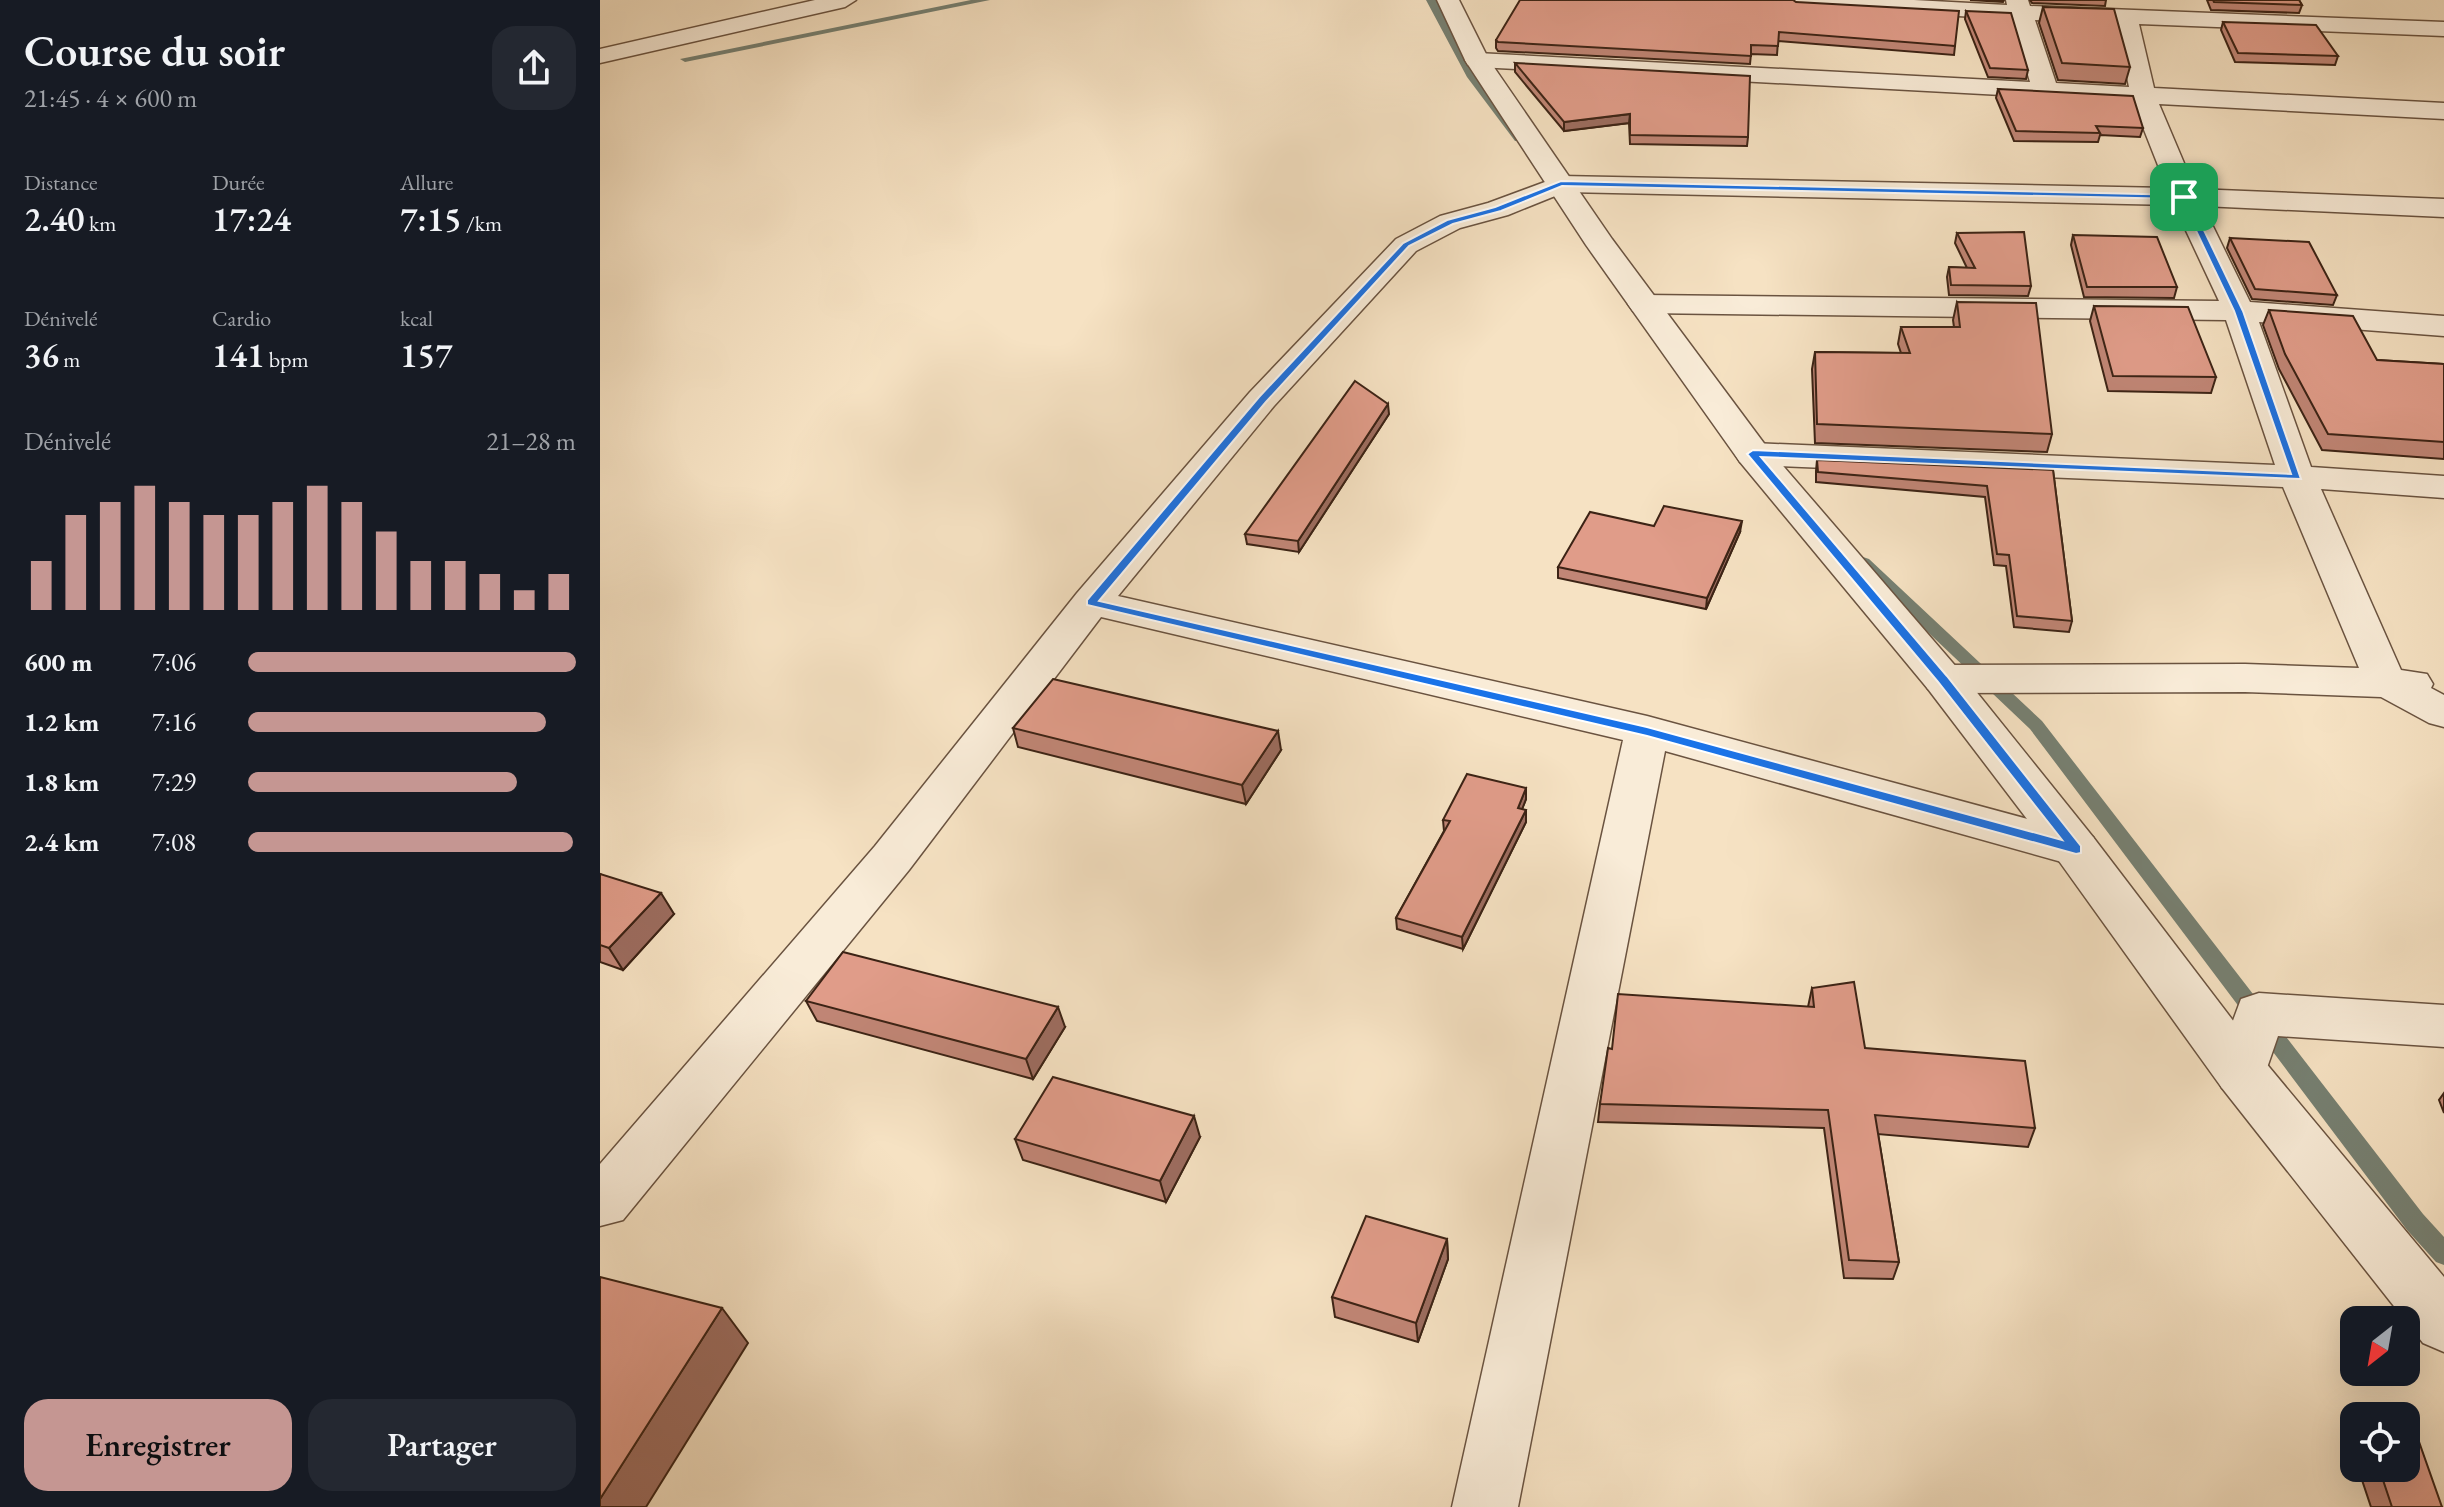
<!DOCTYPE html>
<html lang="fr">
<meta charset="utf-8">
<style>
:root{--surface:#171b24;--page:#242831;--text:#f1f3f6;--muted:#9ea1a6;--accent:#c59692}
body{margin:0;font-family:"EB Garamond",serif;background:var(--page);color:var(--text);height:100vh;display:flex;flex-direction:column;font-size:30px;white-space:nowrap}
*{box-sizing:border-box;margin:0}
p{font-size:26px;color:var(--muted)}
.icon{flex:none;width:44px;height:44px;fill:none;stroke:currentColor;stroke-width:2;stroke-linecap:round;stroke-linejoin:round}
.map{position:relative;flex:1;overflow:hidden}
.drawer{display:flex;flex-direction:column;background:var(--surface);width:600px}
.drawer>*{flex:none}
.needle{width:52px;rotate:211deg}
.tools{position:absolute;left:1740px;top:1306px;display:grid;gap:16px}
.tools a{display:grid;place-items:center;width:80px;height:80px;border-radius:16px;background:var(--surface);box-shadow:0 8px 32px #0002;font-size:40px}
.pin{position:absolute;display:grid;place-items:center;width:68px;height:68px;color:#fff;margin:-34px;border-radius:16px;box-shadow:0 4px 12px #0006}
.round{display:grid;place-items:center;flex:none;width:84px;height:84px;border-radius:24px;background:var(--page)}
.overview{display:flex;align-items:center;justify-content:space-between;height:136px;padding:0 24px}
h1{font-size:44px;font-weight:600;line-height:60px}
.metrics{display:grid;grid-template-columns:repeat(3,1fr);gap:12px;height:136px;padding:8px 24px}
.metrics div{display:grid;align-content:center}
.metrics b{font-size:34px;font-weight:600}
.metrics small{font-size:22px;font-weight:400}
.metrics p{font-size:22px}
.chart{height:224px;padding:16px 24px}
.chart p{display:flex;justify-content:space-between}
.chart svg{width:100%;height:144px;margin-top:8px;stroke:var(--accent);stroke-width:6}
.cta{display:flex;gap:16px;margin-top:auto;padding:16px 24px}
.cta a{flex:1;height:92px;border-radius:24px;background:var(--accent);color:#111;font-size:32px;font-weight:600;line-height:92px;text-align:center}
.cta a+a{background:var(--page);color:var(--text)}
ul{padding:0 24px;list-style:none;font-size:26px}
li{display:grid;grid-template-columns:128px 96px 1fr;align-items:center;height:60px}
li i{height:20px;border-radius:10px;background:var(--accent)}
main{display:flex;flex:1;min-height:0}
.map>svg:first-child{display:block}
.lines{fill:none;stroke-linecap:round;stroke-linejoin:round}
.stream{fill:#768072;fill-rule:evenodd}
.minor-casing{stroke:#6a5340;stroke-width:3}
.tertiary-casing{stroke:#6a5340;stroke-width:3}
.minor{fill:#f9ecd8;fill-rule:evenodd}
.tertiary{fill:#f9ecd8;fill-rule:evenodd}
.wall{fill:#c18676;stroke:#3c2315;stroke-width:2}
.shaded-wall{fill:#9d6d60;stroke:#3c2315;stroke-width:2}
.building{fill:#e09c89;stroke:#3c2315;stroke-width:2}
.route{fill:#1a73e8;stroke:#fff;stroke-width:2;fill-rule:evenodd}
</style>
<main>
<section class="drawer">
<div class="overview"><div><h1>Course du soir</h1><p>21:45 · 4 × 600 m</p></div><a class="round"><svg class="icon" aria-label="share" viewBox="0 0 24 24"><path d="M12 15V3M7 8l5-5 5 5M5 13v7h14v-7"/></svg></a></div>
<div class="metrics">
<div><p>Distance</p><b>2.40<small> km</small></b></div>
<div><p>Durée</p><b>17:24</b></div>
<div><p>Allure</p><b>7:15<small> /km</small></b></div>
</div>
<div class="metrics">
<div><p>Dénivelé</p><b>36<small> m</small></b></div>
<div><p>Cardio</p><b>141<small> bpm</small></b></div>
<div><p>kcal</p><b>157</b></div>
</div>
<div class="chart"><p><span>Dénivelé</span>21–28 m</p>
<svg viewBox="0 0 160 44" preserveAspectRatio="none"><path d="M5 44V29M15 44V15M25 44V11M35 44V6M45 44V11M55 44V15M65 44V15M75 44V11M85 44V6M95 44V11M105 44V20M115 44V29M125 44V29M135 44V33M145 44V38M155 44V33"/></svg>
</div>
<ul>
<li><b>600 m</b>7:06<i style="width:100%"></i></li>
<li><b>1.2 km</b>7:16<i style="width:91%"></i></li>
<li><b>1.8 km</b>7:29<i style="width:82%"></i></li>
<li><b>2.4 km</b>7:08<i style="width:99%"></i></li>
</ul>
<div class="cta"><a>Enregistrer</a><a>Partager</a></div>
</section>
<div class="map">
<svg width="1844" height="1507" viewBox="0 0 1844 1507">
<rect width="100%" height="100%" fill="#f6e2c3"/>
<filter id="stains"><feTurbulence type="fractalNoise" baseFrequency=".0025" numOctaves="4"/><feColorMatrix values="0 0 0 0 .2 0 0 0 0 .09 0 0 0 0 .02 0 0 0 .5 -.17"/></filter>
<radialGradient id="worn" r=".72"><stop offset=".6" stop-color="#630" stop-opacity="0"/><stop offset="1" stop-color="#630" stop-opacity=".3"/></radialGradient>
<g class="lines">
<g class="stream">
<path d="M 371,0 L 390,0 L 85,62 L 80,59 Z"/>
<path d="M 826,0 L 836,0 L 877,76 L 923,137 L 923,141 L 915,141 L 867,77 Z"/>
<path d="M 1263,557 L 1269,559 L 1442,721 L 1823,1214 L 1844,1237 L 1844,1265 L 1836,1262 L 1807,1230 L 1430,729 L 1257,565 L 1255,562 L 1257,559 Z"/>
</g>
<g class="minor-casing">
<g id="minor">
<path d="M 215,0 L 256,0 L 245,7 L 0,63 L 0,49 Z"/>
<path d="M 1184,0 L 1314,0 L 1407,5 L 1406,0 L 1428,0 L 1430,6 L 1844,22 L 1844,36 L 1539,24 L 1554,88 L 1844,103 L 1844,119 L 1559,104 L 1595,189 L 1844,199 L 1844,217 L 1603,206 L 1650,302 L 1844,316 L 1844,336 L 1659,322 L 1711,467 L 1844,476 L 1844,498 L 1721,489 L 1801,670 L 1827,674 L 1833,684 L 1831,688 L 1844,695 L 1844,727 L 1829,723 L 1781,697 L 1645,692 L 1343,693 L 1328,689 L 1322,679 L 1328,669 L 1343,665 L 1645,664 L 1759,668 L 1683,487 L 1153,465 L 1140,462 L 1135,454 L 1140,446 L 1153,443 L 1675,465 L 1626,320 L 1044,313 L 1033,311 L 1028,304 L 1033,297 L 1044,295 L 1619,301 L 1574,205 L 965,192 L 908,215 L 860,228 L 816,251 L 674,406 L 518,596 L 1047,716 L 1476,832 L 1493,837 L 1499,849 L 1493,861 L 1476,866 L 1065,751 L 918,1507 L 852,1507 L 1023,740 L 501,617 L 309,870 L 23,1220 L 0,1226 L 0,1164 L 275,846 L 477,593 L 650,392 L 796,239 L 840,216 L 888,203 L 961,176 L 1567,188 L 1533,102 L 877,67 L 868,65 L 865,60 L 868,55 L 877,53 L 1430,82 L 1412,19 L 1195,7 ZM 1435,20 L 1516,23 L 1529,87 L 1456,83 Z"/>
<path d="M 1659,993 L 1844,1005 L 1844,1047 L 1678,1036 L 1660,1088 L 1641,1094 L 1622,1088 L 1614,1072 L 1641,999 Z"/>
</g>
</g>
<g class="tertiary-casing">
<path id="tertiary" d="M 837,0 L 859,0 L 889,60 L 1012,239 L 1166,446 L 1358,669 L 1493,837 L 1660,1056 L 1844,1277 L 1844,1352 L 1823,1343 L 1622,1088 L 1459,861 L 1328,689 L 1140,462 L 986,245 L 865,60 Z"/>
</g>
<use href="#minor" class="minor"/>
<use href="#tertiary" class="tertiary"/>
</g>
<g class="wall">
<path d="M 1370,0 L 1404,0 L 1403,2 Z"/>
<path d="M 1430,0 L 1506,0 L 1505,6 L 1432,3 Z"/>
<path d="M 1607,0 L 1699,0 L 1702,5 L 1699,13 L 1611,10 Z"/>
<path d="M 1196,2 L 1355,46 L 1354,55 L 1178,41 L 1177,55 L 1151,54 L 1150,64 L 898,51 L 896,48 L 896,40 Z"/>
<path d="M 1443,7 L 1530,67 L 1525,84 L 1458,80 L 1439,23 Z"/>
<path d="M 1366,11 L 1428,70 L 1426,79 L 1388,77 L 1365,19 Z"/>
<path d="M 1623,22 L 1738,56 L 1735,65 L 1635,62 L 1621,30 Z"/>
<path d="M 915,63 L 1148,137 L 1147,146 L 1030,144 L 1029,123 L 964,131 L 915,72 Z"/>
<path d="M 1398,89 L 1543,128 L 1540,137 L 1500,135 L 1498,142 L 1414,141 L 1396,98 Z"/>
<path d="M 1357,233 L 1431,286 L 1428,296 L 1349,295 L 1347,277 L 1349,267 L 1367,268 L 1355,243 Z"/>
<path d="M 1473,235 L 1577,287 L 1574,298 L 1484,297 L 1471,245 Z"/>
<path d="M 1630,238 L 1737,295 L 1733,305 L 1652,299 L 1627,248 Z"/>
<path d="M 1357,302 L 1452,434 L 1447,452 L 1215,443 L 1212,369 L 1215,352 L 1301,353 L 1298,344 L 1301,327 L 1354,327 L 1353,320 Z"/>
<path d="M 1494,306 L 1616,377 L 1611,393 L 1508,391 L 1490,321 Z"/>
<path d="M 1669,310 L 1777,360 L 1844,364 L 1844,459 L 1722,450 L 1679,369 L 1663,325 Z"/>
<path d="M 789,414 L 699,552 L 647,544 L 645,534 Z"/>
<path d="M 1217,460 L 1453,470 L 1472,621 L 1469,632 L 1414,627 L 1406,566 L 1394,565 L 1385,497 L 1216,482 L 1216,471 Z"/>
<path d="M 1140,532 L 1106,609 L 958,578 L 958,567 Z"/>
<path d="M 413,728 L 681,750 L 646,804 L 418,747 Z"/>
<path d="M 926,788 L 926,799 L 922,809 L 926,822 L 863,949 L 797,929 L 796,918 L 844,831 L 843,820 Z"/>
<path d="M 0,874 L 74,914 L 23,970 L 0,962 Z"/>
<path d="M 1212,988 L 1265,1048 L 1435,1128 L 1428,1147 L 1278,1134 L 1299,1262 L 1293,1279 L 1244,1278 L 1224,1128 L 998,1122 L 1000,1104 L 1012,1049 L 1208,1007 Z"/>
<path d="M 206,1001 L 465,1027 L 433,1079 L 217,1021 Z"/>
<path d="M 1844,1093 L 1844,1113 L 1839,1100 Z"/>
<path d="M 600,1137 L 566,1202 L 423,1160 L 415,1139 Z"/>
<path d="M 847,1239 L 848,1259 L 818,1342 L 735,1317 L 732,1297 Z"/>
<path d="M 1758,1468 L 1806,1468 L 1842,1507 L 1771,1507 Z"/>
</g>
<g class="shaded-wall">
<path d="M 1030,114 L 1029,123 L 964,131 L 964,122 Z"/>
<path d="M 788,404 L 789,414 L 699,552 L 698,541 Z"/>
<path d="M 1142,521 L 1140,532 L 1106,609 L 1107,598 Z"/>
<path d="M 678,731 L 681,750 L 646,804 L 642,785 Z"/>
<path d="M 926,788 L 926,799 L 918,820 L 918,808 Z"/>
<path d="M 926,810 L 926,822 L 863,949 L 862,937 Z"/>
<path d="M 61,893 L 74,914 L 23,970 L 9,948 Z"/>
<path d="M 458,1007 L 465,1027 L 433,1079 L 426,1059 Z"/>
<path d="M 594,1116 L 600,1137 L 566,1202 L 560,1181 Z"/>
<path d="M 847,1239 L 848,1259 L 818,1342 L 816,1323 Z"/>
<path d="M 122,1308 L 148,1343 L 46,1507 L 0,1507 L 0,1499 Z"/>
</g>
<g class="building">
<path d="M 920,0 L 1193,0 L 1196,2 L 1359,11 L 1355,46 L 1179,32 L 1178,46 L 1151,45 L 1151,56 L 898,42 L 896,40 Z"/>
<path d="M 1613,0 L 1699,0 L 1702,5 L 1614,2 Z"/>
<path d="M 1443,7 L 1514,9 L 1530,67 L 1462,63 Z"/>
<path d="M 1366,11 L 1411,13 L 1428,70 L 1390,68 Z"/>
<path d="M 1623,22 L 1716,25 L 1738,56 L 1638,53 Z"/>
<path d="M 915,63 L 1150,76 L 1148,137 L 1030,135 L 1030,114 L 964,122 Z"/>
<path d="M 1398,89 L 1533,96 L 1543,128 L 1496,126 L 1500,133 L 1416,131 Z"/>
<path d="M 1424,232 L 1431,286 L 1351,285 L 1349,267 L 1375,268 L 1357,233 Z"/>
<path d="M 1473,235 L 1557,237 L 1577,287 L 1487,287 Z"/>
<path d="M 1630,238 L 1709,242 L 1737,295 L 1655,289 Z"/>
<path d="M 1357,302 L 1436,303 L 1452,434 L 1217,424 L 1215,352 L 1310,353 L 1301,327 L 1360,327 Z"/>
<path d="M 1494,306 L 1588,307 L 1616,377 L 1513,376 Z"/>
<path d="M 1669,310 L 1753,316 L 1777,360 L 1844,364 L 1844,442 L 1728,434 L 1685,354 Z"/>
<path d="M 755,381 L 788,404 L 698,541 L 645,534 Z"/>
<path d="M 1217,460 L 1453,470 L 1472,621 L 1417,616 L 1409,555 L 1397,554 L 1387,486 L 1218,472 Z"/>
<path d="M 1064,506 L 1142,521 L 1107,598 L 958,567 L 990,512 L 1054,526 Z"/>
<path d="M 453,679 L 678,731 L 642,785 L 413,728 Z"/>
<path d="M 867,774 L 926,788 L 918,808 L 926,810 L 862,937 L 796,918 L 850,821 L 843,820 Z"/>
<path d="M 0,874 L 61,893 L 9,948 L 0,945 Z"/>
<path d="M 243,952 L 458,1007 L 426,1059 L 206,1001 Z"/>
<path d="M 1254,982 L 1265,1048 L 1425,1061 L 1435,1128 L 1275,1115 L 1299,1262 L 1249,1260 L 1228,1110 L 1000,1104 L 1008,1048 L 1012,1049 L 1018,994 L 1214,1007 L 1212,988 Z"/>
<path d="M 453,1077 L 594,1116 L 560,1181 L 415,1139 Z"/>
<path d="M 766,1216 L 847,1239 L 816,1323 L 732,1297 Z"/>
<path d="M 0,1277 L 122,1308 L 0,1499 Z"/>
<path d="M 1806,1438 L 1818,1439 L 1842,1507 L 1792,1507 L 1779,1468 L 1806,1468 Z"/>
</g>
<path class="route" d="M 961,181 L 1587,195 L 1643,311 L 1701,479 L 1161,457 L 1347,676 L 1481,846 L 1481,853 L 1476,854 L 1047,736 L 487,605 L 487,600 L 659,397 L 803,243 L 847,220 L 895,207 ZM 962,186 L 1581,199 L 1634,311 L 1691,474 L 1153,450 L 1147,454 L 1338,682 L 1462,840 L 1047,727 L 499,601 L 666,402 L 809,246 L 853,224 L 901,211 Z"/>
<rect width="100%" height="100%" filter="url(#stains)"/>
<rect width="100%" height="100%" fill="url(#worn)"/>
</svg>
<div class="tools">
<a><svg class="needle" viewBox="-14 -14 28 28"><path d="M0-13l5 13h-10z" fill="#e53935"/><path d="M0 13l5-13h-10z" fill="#9ea1a6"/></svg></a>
<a><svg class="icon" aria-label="locate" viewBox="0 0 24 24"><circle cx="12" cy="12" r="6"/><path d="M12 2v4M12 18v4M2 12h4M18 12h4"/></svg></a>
</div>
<div class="pin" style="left:1584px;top:197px;background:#1e9e55"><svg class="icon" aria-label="arrive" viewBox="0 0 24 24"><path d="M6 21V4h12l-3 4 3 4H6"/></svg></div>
</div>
</main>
